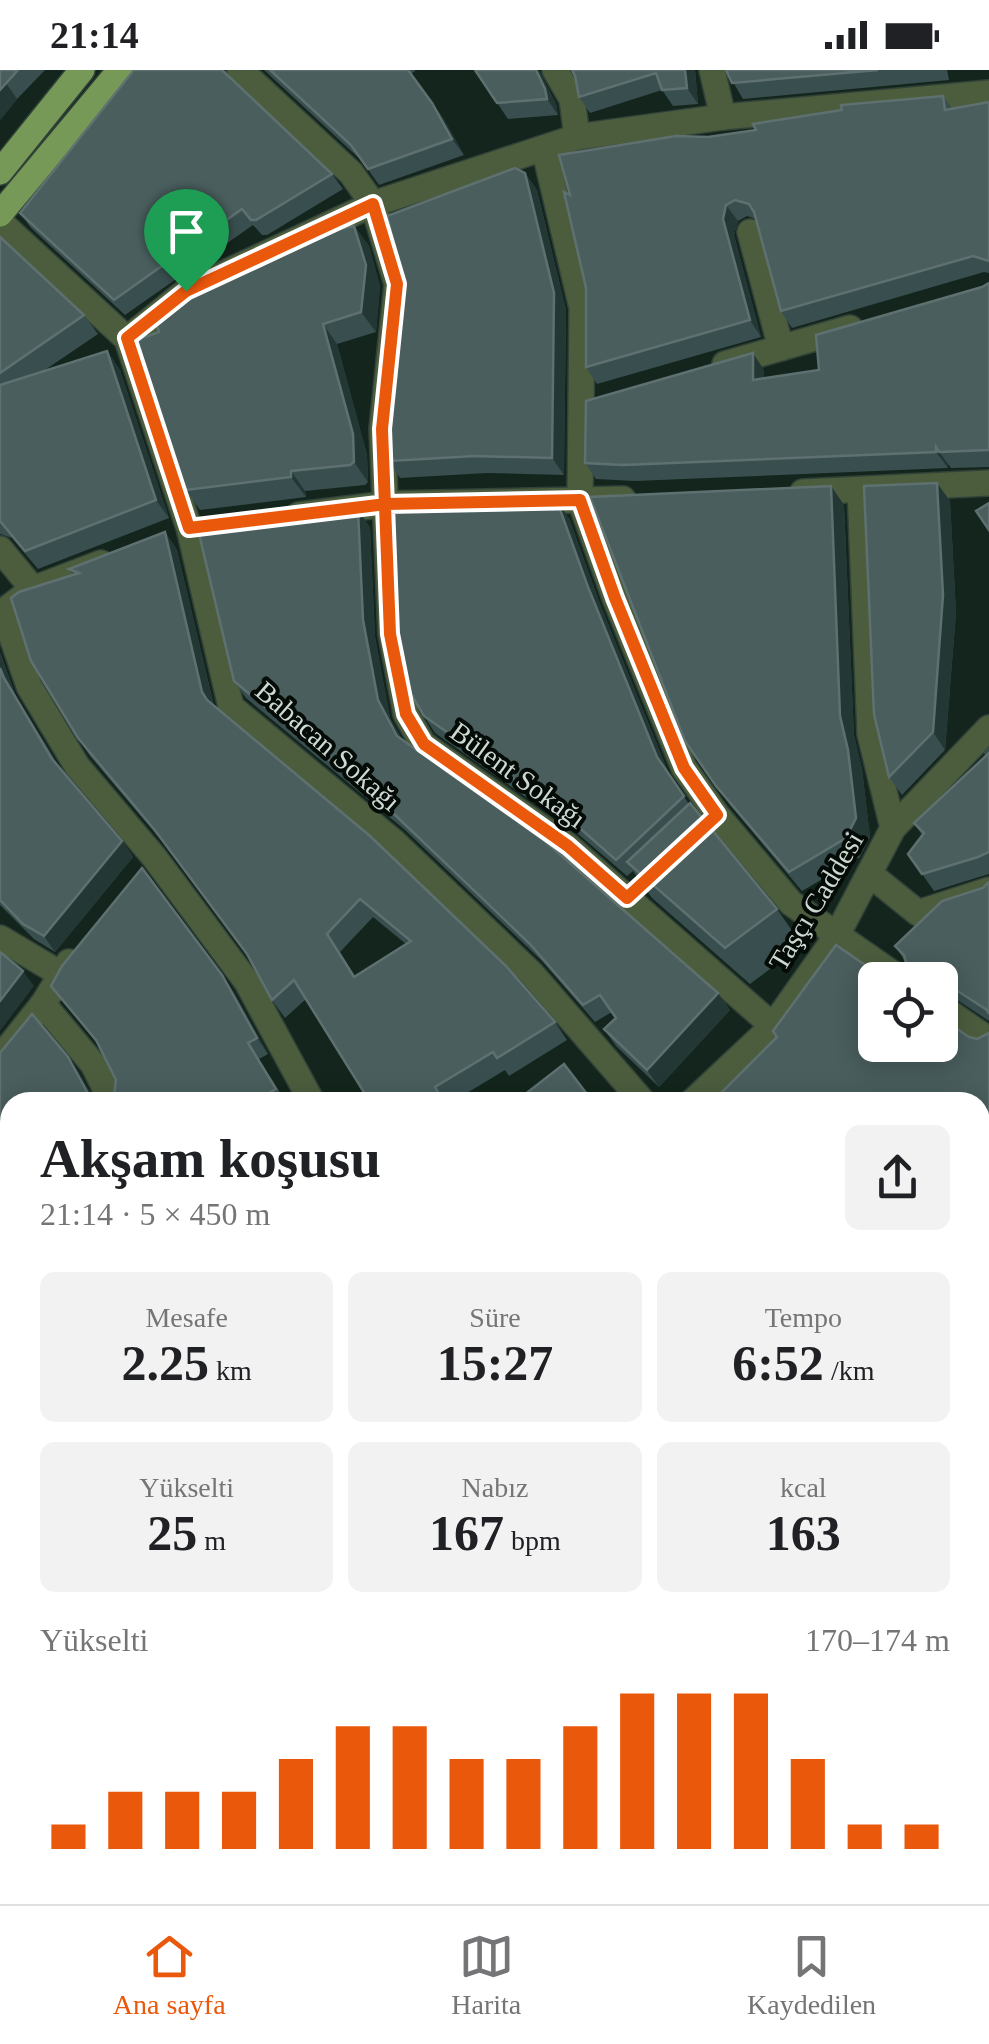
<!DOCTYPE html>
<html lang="tr">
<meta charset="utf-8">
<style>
:root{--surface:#fff;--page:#f2f2f2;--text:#202124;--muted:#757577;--line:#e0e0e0;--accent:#ea580c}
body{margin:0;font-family:"Times New Roman",serif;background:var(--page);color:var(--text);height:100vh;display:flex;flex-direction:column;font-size:38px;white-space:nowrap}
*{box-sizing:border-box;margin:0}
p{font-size:32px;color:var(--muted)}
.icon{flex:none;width:55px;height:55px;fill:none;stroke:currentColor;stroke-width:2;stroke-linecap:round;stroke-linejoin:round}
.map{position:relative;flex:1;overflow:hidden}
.sheet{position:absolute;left:0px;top:1022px;width:990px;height:812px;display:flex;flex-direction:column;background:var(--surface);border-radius:30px 30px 0 0;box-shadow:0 5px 25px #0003}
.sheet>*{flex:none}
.fabs{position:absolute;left:858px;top:892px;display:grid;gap:20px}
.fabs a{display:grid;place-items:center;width:100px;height:100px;border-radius:15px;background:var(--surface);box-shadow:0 5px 25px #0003;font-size:50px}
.pin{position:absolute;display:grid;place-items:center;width:85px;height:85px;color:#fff;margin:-102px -42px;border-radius:50% 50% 50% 0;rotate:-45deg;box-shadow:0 0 10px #0007}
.pin .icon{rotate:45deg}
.round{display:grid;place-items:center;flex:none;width:105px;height:105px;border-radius:15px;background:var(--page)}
.overview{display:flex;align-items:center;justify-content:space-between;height:170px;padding:0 40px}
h1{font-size:55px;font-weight:600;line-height:75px}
.figures{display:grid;grid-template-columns:repeat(3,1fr);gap:15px;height:170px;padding:10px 40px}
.figures div{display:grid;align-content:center;border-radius:15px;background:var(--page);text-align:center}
.figures b{font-size:50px;font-weight:600}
.figures small{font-size:28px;font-weight:400}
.figures p{font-size:28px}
.chart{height:280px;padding:20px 40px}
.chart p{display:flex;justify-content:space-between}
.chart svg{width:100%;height:180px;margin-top:10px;stroke:var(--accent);stroke-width:6}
.status{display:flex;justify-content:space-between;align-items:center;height:70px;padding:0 50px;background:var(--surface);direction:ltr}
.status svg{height:28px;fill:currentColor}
.tabs{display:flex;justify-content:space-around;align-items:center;height:140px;border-top:2px solid var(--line);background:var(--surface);font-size:28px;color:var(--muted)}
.tabs a{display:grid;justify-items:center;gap:5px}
.tabs .active{color:var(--accent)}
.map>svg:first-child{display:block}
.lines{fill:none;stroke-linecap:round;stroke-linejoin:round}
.minor-casing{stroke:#314239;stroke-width:28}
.major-casing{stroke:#314239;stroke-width:28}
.minor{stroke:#4c5d3e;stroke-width:25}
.major{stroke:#779958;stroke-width:25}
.wall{fill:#394f4f;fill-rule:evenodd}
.shaded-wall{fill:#233835}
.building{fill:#495e5d;stroke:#5e7170;stroke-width:2.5;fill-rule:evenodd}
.route-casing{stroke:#fff;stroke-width:20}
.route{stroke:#ea580c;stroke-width:12}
.labels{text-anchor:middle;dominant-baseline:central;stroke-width:8;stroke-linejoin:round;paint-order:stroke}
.street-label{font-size:28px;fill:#ced9d3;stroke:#050c08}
</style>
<div class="status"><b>21:14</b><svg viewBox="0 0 49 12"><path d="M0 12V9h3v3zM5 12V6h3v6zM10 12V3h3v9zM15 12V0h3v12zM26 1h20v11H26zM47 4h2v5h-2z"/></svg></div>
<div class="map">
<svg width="989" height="1834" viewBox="0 0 989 1834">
<rect width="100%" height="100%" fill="#13251c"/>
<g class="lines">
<g class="minor-casing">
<g id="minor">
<path d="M 240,0 L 351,103 L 373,134 L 397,214 L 382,359 L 391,564 L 406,644 L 423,674 L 568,776 L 773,956"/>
<path d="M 555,0 L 572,29 L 577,67"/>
<path d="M 712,0 L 723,47"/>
<path d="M 544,78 L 582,238 L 580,430 L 615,528 L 684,698 L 717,745 L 791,833 L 902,910"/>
<path d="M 0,152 L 127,269 L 189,458 L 231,637 L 394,772 L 531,903 L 643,1032"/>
<path d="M 750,162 L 781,278"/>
<path d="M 127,269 L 186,221 L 373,134 L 577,67 L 723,47 L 989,23"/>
<path d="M 725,294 L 850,258"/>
<path d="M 860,420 L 870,664 L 893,758"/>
<path d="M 803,422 L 989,413"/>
<path d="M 299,445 L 386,434 L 623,429"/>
<path d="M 0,479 L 33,519"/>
<path d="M 0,544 L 33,519 L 101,493"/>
<path d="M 4,544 L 29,616 L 77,696 L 154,787 L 247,912 L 312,1032"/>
<path d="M 871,805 L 918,843 L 989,820"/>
<path d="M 0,868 L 59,903"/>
<path d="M 43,934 L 93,994 L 112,1032"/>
<path d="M 940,936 L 989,970"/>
<path d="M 0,988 L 43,934 L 69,892"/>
<path d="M 692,1032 L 773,956 L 836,867 L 893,758 L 989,658"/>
<path d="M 0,1151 L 10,1149"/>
<path d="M 980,1186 L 989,1198"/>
<path d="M 980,1231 L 989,1225"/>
<path d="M 980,1392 L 989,1387"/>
<path d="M 0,1432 L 10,1432"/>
<path d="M 0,1804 L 11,1834"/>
<path d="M 768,1825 L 771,1834"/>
<path d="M 247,1834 L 265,1825"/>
</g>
</g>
<g class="major-casing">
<g id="major">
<path d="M 0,102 L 82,0"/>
<path d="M 0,144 L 120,0"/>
</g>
</g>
<use href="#minor" class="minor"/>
<use href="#major" class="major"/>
</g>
<g class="wall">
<path d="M 0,0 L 45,0 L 17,29 L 0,50 Z"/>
<path d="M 226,0 L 227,4 L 332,104 L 343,119 L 267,165 L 262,165 L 253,155 L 125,245 L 31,158 L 20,143 Z"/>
<path d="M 264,0 L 416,0 L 411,4 L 443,48 L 464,85 L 379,115 L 362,91 Z"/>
<path d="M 475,0 L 539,1 L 556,34 L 558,45 L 508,49 Z"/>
<path d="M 695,0 L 698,34 L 673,36 L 662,20 L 590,43 L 579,27 L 575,6 Z"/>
<path d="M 726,0 L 947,0 L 949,10 L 743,29 Z"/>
<path d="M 943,26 L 952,38 L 989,32 L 989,203 L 984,202 L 792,258 L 781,241 L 756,149 L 747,146 L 738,151 L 734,165 L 761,267 L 597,314 L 586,297 L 586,218 L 570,125 L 708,67 L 756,60 Z"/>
<path d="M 525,103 L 537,120 L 566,240 L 564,405 L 487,403 L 400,408 L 389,391 L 393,307 Z"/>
<path d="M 354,156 L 369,176 L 380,216 L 376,262 L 337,274 L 367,385 L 368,412 L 365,415 L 305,421 L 306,427 L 200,440 L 186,420 L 159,262 Z"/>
<path d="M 0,167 L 84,245 L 98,264 L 42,302 L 107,281 L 120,300 L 169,448 L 38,499 L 12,468 L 0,464 Z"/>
<path d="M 989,213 L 989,397 L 951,398 L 948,394 L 948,398 L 635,411 L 596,409 L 585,393 L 764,300 L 764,308 L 819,300 Z"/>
<path d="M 937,413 L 950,431 L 956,543 L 945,680 L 902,725 L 889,707 Z"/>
<path d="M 831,416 L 844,435 L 854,665 L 862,699 L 870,767 L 860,787 L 802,821 L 730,735 L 685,671 Z"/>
<path d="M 569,448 L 600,534 L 669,704 L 689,734 L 777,839 L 802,875 L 750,914 L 652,828 L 633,801 L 627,806 L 577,763 L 435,663 L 424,646 Z"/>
<path d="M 370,457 L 375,567 L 390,648 L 402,669 L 718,923 L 730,940 L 659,1017 L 616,976 L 604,959 L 616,949 L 612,942 L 595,952 L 542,891 L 405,760 L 246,628 L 234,611 Z"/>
<path d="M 165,462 L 177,480 L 214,636 L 555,952 L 567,970 L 509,1006 L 505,1000 L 452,1032 L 370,1032 L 306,929 L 285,948 L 272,930 L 250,888 L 167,777 L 90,686 L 78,668 L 73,505 L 69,499 ZM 373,847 L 406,874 L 355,906 L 340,882 Z"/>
<path d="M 0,582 L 15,624 L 58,695 L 122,771 L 133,787 L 55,882 L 34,869 L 0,835 Z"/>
<path d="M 989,677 L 989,804 L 934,821 L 908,784 L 922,765 L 914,753 L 986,686 L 983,682 Z"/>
<path d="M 989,812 L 989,951 L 942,920 L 940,920 L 940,910 L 875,910 L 875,975 L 940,975 L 940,947 L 969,967 L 977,969 L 989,963 L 989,1174 L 985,1171 L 980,1172 L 980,1032 L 712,1032 L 777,967 L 773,961 L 836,875 L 881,906 L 896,908 L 904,901 L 906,893 L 895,876 L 942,831 L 983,818 Z"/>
<path d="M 51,916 L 233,921 L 268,984 L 259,989 L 286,1032 L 10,1032 L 10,1127 L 0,1130 L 0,983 L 68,987 L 79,1003 L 94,1030 L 101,1032 L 114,1026 L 116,1010 L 99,976 Z"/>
<path d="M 10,1181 L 10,1413 L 0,1408 L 0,1183 Z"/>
<path d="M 989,1230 L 989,1364 L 980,1369 L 980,1236 Z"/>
<path d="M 989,1410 L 989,1539 L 985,1538 L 980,1544 L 980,1415 Z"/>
<path d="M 0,1431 L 10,1438 L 10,1710 L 0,1714 Z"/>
<path d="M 989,1549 L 989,1735 L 980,1738 L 980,1557 Z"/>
<path d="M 25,1825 L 193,1825 L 177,1834 L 28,1834 Z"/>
<path d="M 272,1825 L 467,1825 L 453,1834 L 252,1834 Z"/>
<path d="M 493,1825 L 614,1825 L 611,1830 L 600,1834 L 497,1834 Z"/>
</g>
<g class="shaded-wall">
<path d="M 536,0 L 539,0 L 556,34 L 558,45 L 547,29 Z"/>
<path d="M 685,0 L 695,0 L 698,34 L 687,18 Z"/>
<path d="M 6,13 L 17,29 L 0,50 L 0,20 Z"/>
<path d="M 432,33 L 443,48 L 464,85 L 452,69 Z"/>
<path d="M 525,103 L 537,120 L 566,240 L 564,405 L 552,388 Z"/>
<path d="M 726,135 L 738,151 L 734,165 L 761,267 L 750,250 L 723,149 Z"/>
<path d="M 354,156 L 369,176 L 380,216 L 376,262 L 361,242 Z"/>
<path d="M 323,254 L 337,274 L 367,385 L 368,412 L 354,392 Z"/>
<path d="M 107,281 L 120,300 L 169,448 L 156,430 Z"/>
<path d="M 753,283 L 764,300 L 765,326 L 753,310 Z"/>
<path d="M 936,377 L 948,394 L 948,398 L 936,382 Z"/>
<path d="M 291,401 L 305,421 L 306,427 L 291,407 Z"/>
<path d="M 937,413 L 950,431 L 956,543 L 945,680 L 933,662 Z"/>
<path d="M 831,416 L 844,435 L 854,665 L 862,699 L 870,767 L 860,787 L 846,768 Z"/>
<path d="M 557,431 L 569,448 L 600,534 L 669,704 L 696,743 L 657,687 L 588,517 Z"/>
<path d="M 358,440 L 370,457 L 375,567 L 390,648 L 409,683 L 397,666 L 378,630 L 363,550 Z"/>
<path d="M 165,462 L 177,480 L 215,641 L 202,622 Z"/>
<path d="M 0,582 L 15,624 L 63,705 L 4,608 L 0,598 Z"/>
<path d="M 122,771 L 133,787 L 55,882 L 44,866 Z"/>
<path d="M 23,901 L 34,916 L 0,961 L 0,931 Z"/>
<path d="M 222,905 L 233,921 L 268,984 L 257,968 Z"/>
<path d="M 718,923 L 730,940 L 659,1017 L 647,1000 Z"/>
<path d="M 68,987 L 79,1003 L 96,1032 L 94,1032 Z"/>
<path d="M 10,1332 L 10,1412 L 0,1398 L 0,1351 Z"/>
<path d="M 437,1825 L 439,1825 L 445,1834 L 438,1834 Z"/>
<path d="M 736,1825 L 741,1825 L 747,1834 L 736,1834 Z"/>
<path d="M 919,1825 L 932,1825 L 931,1834 L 925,1834 Z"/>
</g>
<g class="building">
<path d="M 0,0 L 18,0 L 0,20 Z"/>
<path d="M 134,0 L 222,0 L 332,104 L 256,150 L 251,150 L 242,139 L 114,230 L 20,143 Z"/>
<path d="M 270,0 L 408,0 L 432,33 L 452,69 L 368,99 L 351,75 Z"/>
<path d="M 475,0 L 536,0 L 545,19 L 547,29 L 497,33 Z"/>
<path d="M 572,0 L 685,0 L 687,18 L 662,20 L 656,3 L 579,27 L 575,6 Z"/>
<path d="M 726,0 L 878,0 L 732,13 Z"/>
<path d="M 943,26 L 945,40 L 989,32 L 989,191 L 973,186 L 781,241 L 754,142 L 749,134 L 735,130 L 726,135 L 723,149 L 750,250 L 586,297 L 586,218 L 564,122 L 570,125 L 559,85 L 676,66 L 708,67 L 756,60 L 753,54 L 842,40 L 841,35 Z"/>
<path d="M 515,98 L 525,103 L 554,223 L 552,388 L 475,386 L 389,391 L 387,343 L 390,307 L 393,307 L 401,198 L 387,146 Z"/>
<path d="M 354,156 L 366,195 L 361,242 L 323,254 L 353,364 L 354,392 L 350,395 L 291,401 L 291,407 L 186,420 L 137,270 L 159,262 L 153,242 L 326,162 Z"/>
<path d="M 0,167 L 84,245 L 0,303 Z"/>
<path d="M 989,213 L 989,380 L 939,382 L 936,377 L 936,382 L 623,395 L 585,393 L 586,331 L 753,283 L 753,310 L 819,300 L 816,265 L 982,217 Z"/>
<path d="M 107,281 L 156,430 L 25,481 L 0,451 L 0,315 Z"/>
<path d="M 937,413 L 943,525 L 933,662 L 889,707 L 874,644 L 864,416 Z"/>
<path d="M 831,416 L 840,646 L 848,680 L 856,748 L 846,768 L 789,802 L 716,716 L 685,671 L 590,427 Z"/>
<path d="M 557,431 L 588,517 L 657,687 L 684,726 L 616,790 L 566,746 L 424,646 L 410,622 L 395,545 L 391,439 Z"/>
<path d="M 989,433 L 989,460 L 976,441 Z"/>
<path d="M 358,440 L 363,550 L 378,630 L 397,666 L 546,772 L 718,923 L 647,1000 L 604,959 L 616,948 L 600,925 L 583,935 L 530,874 L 393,743 L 234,611 L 197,455 L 298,442 Z"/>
<path d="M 165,462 L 202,622 L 207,630 L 370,766 L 506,896 L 555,952 L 497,988 L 493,982 L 435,1017 L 439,1024 L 425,1032 L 406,1032 L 404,1029 L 399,1032 L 370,1032 L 294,910 L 272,930 L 247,884 L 154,759 L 78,668 L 31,591 L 11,528 L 19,522 L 79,503 L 69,499 ZM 360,829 L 411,871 L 354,907 L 327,864 Z"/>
<path d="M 0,598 L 4,608 L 52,689 L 122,771 L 44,866 L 23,854 L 0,830 Z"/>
<path d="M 989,683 L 989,782 L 978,787 L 922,804 L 908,784 L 924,763 L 914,753 Z"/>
<path d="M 690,733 L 777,839 L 725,878 L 627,792 Z"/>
<path d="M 142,798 L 222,905 L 257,968 L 248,973 L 276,1019 L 251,1032 L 10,1032 L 10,1107 L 0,1110 L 0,983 L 32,944 L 68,987 L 91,1029 L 101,1032 L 114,1026 L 116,1010 L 96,970 L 51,916 L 62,896 Z"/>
<path d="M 989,812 L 989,944 L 987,940 L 930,903 L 922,904 L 915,910 L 875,910 L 875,975 L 940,975 L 940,947 L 969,967 L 977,969 L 989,963 L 989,1166 L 980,1159 L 980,1032 L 712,1032 L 777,967 L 773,961 L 836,875 L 881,906 L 896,908 L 904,901 L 906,893 L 904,885 L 895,876 L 942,831 L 983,818 Z"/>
<path d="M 0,882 L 23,901 L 0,931 Z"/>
<path d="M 564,994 L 593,1032 L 515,1032 Z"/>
<path d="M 3,1178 L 10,1181 L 10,1332 L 0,1351 L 0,1183 Z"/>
<path d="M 989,1230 L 989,1333 L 986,1334 L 989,1341 L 980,1346 L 980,1236 Z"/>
<path d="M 989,1410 L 989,1527 L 988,1525 L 980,1523 L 980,1415 Z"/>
<path d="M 5,1430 L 8,1441 L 10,1441 L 10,1690 L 0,1694 L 0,1431 Z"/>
<path d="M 989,1549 L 989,1724 L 980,1720 L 980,1557 Z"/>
<path d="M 10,1744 L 10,1790 L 0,1766 L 0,1750 Z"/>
<path d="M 989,1747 L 989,1834 L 811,1834 L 812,1825 L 919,1825 L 927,1832 L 943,1831 L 947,1825 L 980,1825 L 980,1764 Z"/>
<path d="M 25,1825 L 151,1825 L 128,1834 L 28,1834 Z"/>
<path d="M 272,1825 L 437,1825 L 438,1834 L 252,1834 Z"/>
<path d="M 493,1825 L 546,1825 L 524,1834 L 497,1834 Z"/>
<path d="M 553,1825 L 570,1825 L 556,1831 Z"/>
<path d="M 634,1825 L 638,1826 L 736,1825 L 736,1834 L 614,1834 Z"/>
</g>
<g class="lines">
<g class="route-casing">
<path id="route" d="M 186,221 L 127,268 L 189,458 L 386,434 L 580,430 L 615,528 L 684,698 L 717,745 L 627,828 L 568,776 L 424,674 L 406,644 L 390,564 L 382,359 L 397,214 L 373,134 L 186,221"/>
</g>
<use href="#route" class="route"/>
</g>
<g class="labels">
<g class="street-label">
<text transform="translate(328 676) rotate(41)">Babacan Sokağı</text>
<text transform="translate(518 705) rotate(36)">Bülent Sokağı</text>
<text transform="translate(816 831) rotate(-59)">Taşçı Caddesi</text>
</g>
</g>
</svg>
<div class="fabs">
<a><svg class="icon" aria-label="locate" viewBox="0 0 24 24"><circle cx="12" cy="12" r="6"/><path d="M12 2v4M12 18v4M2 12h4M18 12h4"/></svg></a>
</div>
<div class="pin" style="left:186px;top:221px;background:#1e9e55"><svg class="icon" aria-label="arrive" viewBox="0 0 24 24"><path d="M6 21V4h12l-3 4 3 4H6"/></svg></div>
<section class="sheet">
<div class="overview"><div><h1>Akşam koşusu</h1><p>21:14 · 5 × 450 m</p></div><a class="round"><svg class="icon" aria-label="share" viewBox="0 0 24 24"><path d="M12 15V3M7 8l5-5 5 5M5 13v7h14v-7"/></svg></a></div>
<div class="figures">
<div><p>Mesafe</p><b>2.25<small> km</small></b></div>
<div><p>Süre</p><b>15:27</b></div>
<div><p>Tempo</p><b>6:52<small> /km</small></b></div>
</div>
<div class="figures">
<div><p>Yükselti</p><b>25<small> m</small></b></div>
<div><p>Nabız</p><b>167<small> bpm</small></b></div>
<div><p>kcal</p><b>163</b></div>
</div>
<div class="chart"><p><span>Yükselti</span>170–174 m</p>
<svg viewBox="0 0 160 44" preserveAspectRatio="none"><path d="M5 44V38M15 44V30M25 44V30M35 44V30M45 44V22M55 44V14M65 44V14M75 44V22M85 44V22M95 44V14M105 44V6M115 44V6M125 44V6M135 44V22M145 44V38M155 44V38"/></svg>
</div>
</section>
</div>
<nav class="tabs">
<a class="active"><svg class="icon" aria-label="home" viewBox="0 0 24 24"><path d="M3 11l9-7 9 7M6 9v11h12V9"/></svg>Ana sayfa</a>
<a><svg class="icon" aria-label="map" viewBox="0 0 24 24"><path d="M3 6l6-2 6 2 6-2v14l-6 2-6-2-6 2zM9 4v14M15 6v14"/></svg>Harita</a>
<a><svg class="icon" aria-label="saved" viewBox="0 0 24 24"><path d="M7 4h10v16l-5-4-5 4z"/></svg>Kaydedilen</a>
</nav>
